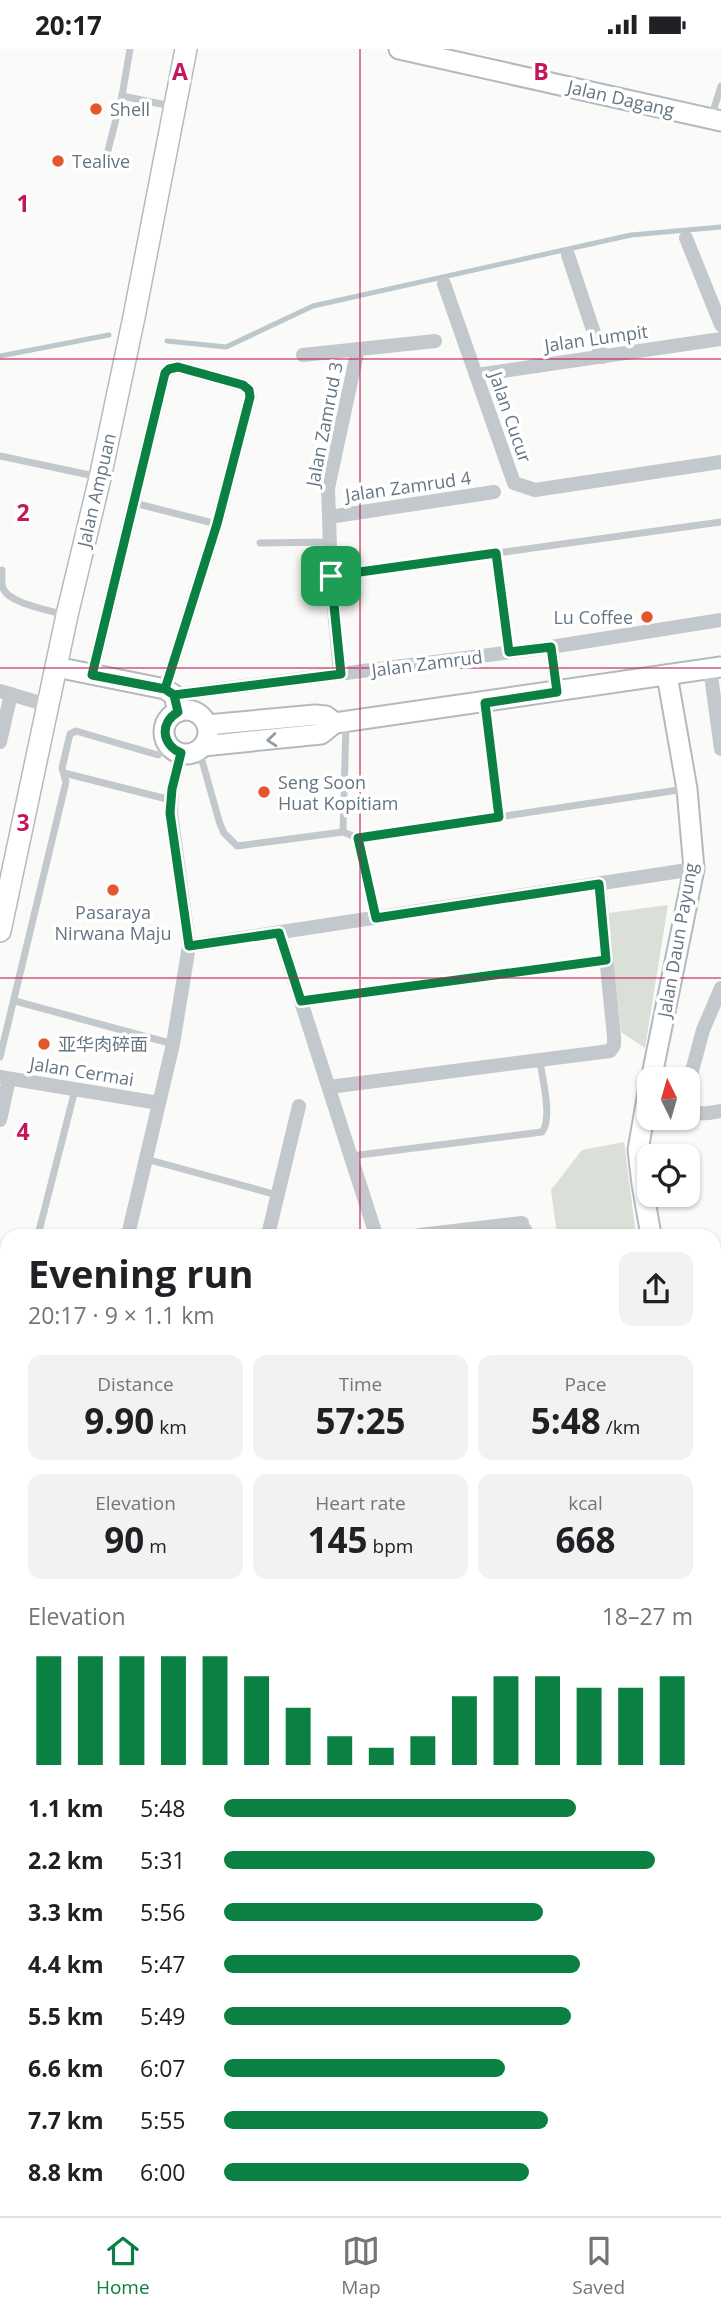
<!DOCTYPE html>
<meta charset="utf-8">
<style>
:root{--surface:#fff;--page:#f2f2f2;--text:#202124;--muted:#757577;--line:#e0e0e0;--accent:#0b8043}
body{margin:0;font-family:"Open Sans","Noto Sans SC",sans-serif;background:var(--page);color:var(--text);height:100vh;display:flex;flex-direction:column;font-size:26px;white-space:nowrap}
*{box-sizing:border-box;margin:0}
p{font-size:23px;color:var(--muted)}
.icon{flex:none;width:38px;height:38px;fill:none;stroke:currentColor;stroke-width:2;stroke-linecap:round;stroke-linejoin:round}
.map{position:relative;flex:1;overflow:hidden}
.drawer{position:absolute;left:0px;top:1180px;width:721px;height:989px;display:flex;flex-direction:column;background:var(--surface);border-radius:21px 21px 0 0;box-shadow:0 2px 5px #0004}
.drawer>*{flex:none}
.needle{width:46px;rotate:355deg}
.fabs{position:absolute;left:637px;top:1018px;display:grid;gap:14px}
.fabs a{display:grid;place-items:center;width:63px;height:63px;border-radius:14px;background:var(--surface);box-shadow:0 2px 5px #0004;font-size:35px}
.pin{position:absolute;display:grid;place-items:center;width:60px;height:60px;color:#fff;margin:-30px;border-radius:14px;box-shadow:0 4px 10px #0006}
.round{display:grid;place-items:center;flex:none;width:74px;height:74px;border-radius:14px;background:var(--page)}
.summary{display:flex;align-items:center;justify-content:space-between;height:119px;padding:0 28px}
h1{font-size:38px;font-weight:700;line-height:52px}
.metrics{display:grid;grid-template-columns:repeat(3,1fr);gap:10px;height:119px;padding:7px 28px}
.metrics div{display:grid;align-content:center;border-radius:14px;background:var(--page);text-align:center}
.metrics b{font-size:35px;font-weight:700}
.metrics small{font-size:19px;font-weight:400}
.metrics p{font-size:19px}
.chart{height:196px;padding:14px 28px}
.chart p{display:flex;justify-content:space-between}
.chart svg{width:100%;height:126px;margin-top:7px;stroke:var(--accent);stroke-width:6}
ul{padding:0 28px;list-style:none;font-size:23px}
li{display:grid;grid-template-columns:112px 84px 1fr;align-items:center;height:52px}
li i{height:18px;border-radius:9px;background:var(--accent)}
.status{display:flex;justify-content:space-between;align-items:center;height:49px;padding:0 35px;background:var(--surface);direction:ltr}
.status svg{height:19px;fill:currentColor}
.dock{display:flex;justify-content:space-around;align-items:center;height:98px;border-top:2px solid var(--line);background:var(--surface);font-size:19px;color:var(--muted)}
.dock a{display:grid;justify-items:center;gap:4px}
.dock .on{color:var(--accent)}
.map>svg:first-child{display:block}
.green{fill:#dadfd7}
.lines{fill:none;stroke-linecap:round;stroke-linejoin:round}
.stream{stroke:#bbc7cb;stroke-width:5}
.secondary-casing{stroke:#b3babf;stroke-width:23}
.primary-casing{stroke:#b5babe;stroke-width:24}
.lane{stroke:#c3c8cc;stroke-width:7}
.street{stroke:#c3c8cc;stroke-width:14}
.secondary{stroke:#fff;stroke-width:19}
.primary{stroke:#fff;stroke-width:21}
.oneway{stroke:#939fa8}
.route-casing{stroke:#fff;stroke-width:14}
.route{stroke:#0b8043;stroke-width:9}
.grid{fill:none;stroke:#c2185b;stroke-width:2;stroke-opacity:0.55}
.poi-dot{fill:#e4572e;stroke:#fff;stroke-width:2.5}
.labels{text-anchor:middle;dominant-baseline:central;stroke-width:7;stroke-linejoin:round;paint-order:stroke}
.street-label{font-size:18px;fill:#657683;stroke:#fff}
.poi-label{font-size:18px;fill:#657683;stroke:#fff;text-anchor:start}
.grid-label{font-size:23px;text-anchor:middle;font-weight:bold;fill:#c2185b;stroke:#fff;stroke-width:7;stroke-linejoin:round;paint-order:stroke}
</style>
<div class="status"><b>20:17</b><svg viewBox="0 0 49 12"><path d="M0 12V9h3v3zM5 12V6h3v6zM10 12V3h3v9zM15 12V0h3v12zM26 1h20v11H26zM47 4h2v5h-2z"/></svg></div>
<div class="map">
<svg width="721" height="2167" viewBox="0 0 721 2167">
<rect width="100%" height="100%" fill="#fafaf8"/>
<g class="green">
<path d="M 668,856 L 645,999 L 621,983 L 608,864 Z"/>
<path d="M 624,1093 L 636,1186 L 557,1186 L 551,1141 L 582,1101 Z"/>
<path d="M 714,1896 L 721,1909 L 721,2107 L 714,2097 Z"/>
</g>
<g class="lines">
<g class="stream">
<path d="M 167,292 L 226,298 L 313,257 L 631,186 L 721,178"/>
<path d="M 0,307 L 109,286"/>
</g>
<g class="secondary-casing">
<g id="secondary">
<path d="M 399,0 L 721,72"/>
<path d="M 56,618 L 165,640 L 174,646 L 178,663"/>
<circle cx="186" cy="683" r="22"/>
<path d="M 335,674 L 721,618"/>
<path d="M 207,676 L 315,666 L 326,667 L 335,674"/>
<path d="M 203,697 L 321,685 L 335,674"/>
<path d="M 651,1031 L 694,820 L 687,740 L 667,626"/>
<path d="M 649,1038 L 638,1101 L 642,1135 L 651,1186"/>
<path d="M 714,1398 L 721,1403"/>
</g>
</g>
<g class="primary-casing">
<path id="primary" d="M 0,882 L 67,566 L 100,429 L 134,268 L 186,0"/>
</g>
<g class="lane">
<path d="M 122,47 L 171,57"/>
<path d="M 711,69 L 721,37"/>
<path d="M 105,113 L 122,47 L 130,0"/>
<path d="M 0,407 L 99,428"/>
<path d="M 134,454 L 217,475"/>
<path d="M 260,494 L 329,493"/>
<path d="M 496,504 L 509,603"/>
<path d="M 2,521 C 2,526 1,534 3,539 C 7,554 52,562 66,566"/>
<path d="M 331,527 L 721,473"/>
<path d="M 485,654 L 499,768"/>
<path d="M 199,701 L 220,775 L 224,784 L 237,797 L 343,783 L 358,789 L 685,740"/>
<path d="M 64,724 L 171,751"/>
<path d="M 343,783 L 346,674"/>
<path d="M 358,789 L 376,869"/>
<path d="M 15,952 L 173,995"/>
<path d="M 301,952 L 606,911"/>
<path d="M 0,1008 L 66,733 L 62,719 L 70,685 L 76,682 L 158,706 L 170,697"/>
<path d="M 351,1107 L 542,1083 C 553,1070 542,1029 540,1012"/>
<path d="M 146,1110 L 277,1146"/>
<path d="M 522,1174 L 528,1179 L 532,1186"/>
<path d="M 38,1186 L 75,1041"/>
<path d="M 0,1259 L 7,1260"/>
<path d="M 0,1671 L 7,1672"/>
<path d="M 0,1887 L 7,1889"/>
</g>
<g class="street">
<path d="M 686,189 L 721,276"/>
<path d="M 568,206 L 602,308"/>
<path d="M 444,235 L 514,434 L 535,441 L 721,413"/>
<path d="M 303,306 L 435,292"/>
<path d="M 476,326 L 721,290"/>
<path d="M 329,468 L 494,443"/>
<path d="M 551,598 L 557,643"/>
<path d="M 710,619 L 721,700"/>
<path d="M 340,625 L 331,527 L 328,439 L 358,300"/>
<path d="M 92,626 L 165,324 L 169,320 L 178,318 L 243,336 L 249,341 L 250,348 L 217,475 L 165,640"/>
<path d="M 0,642 L 47,656"/>
<path d="M 174,646 L 551,598 L 721,571"/>
<path d="M 0,693 L 11,645"/>
<path d="M 279,884 L 376,1186"/>
<path d="M 189,897 L 694,820"/>
<path d="M 0,1028 L 159,1054"/>
<path d="M 688,1037 L 703,981 L 721,939"/>
<path d="M 329,1038 L 610,1002 L 614,996 L 614,988 L 599,835"/>
<path d="M 688,1057 C 697,1068 708,1064 721,1062"/>
<path d="M 0,1071 L 9,1030"/>
<path d="M 128,1186 L 173,995 L 189,897 L 171,764 L 172,740 L 181,704"/>
<path d="M 268,1186 L 299,1057"/>
<path d="M 420,1186 L 522,1174"/>
<path d="M 714,1297 L 721,1295"/>
<path d="M 714,1453 L 721,1450"/>
<path d="M 714,1534 L 721,1531"/>
<path d="M 0,1553 L 7,1554"/>
<path d="M 0,1591 L 7,1593"/>
<path d="M 714,1628 L 721,1624"/>
<path d="M 714,1714 L 721,1710"/>
<path d="M 0,1748 L 7,1750"/>
<path d="M 714,1750 L 721,1771"/>
<path d="M 0,1776 L 7,1777"/>
<path d="M 0,1803 L 7,1805"/>
<path d="M 0,1967 L 7,1968"/>
<path d="M 0,2146 L 7,2147"/>
<path d="M 73,2161 L 100,2167"/>
<path d="M 565,2161 L 569,2167"/>
</g>
<use href="#secondary" class="secondary"/>
<use href="#primary" class="primary"/>
</g>
<defs><path id="oneway-chevron" d="M-2-3.5L2.5 0L-2 3.5" fill="none" stroke-width="1.6" stroke-linecap="round" stroke-linejoin="round" transform="scale(1.75)"/></defs>
<use class="oneway" href="#oneway-chevron" transform="translate(272 691) rotate(175)"/>
<g class="lines">
<g class="route-casing">
<path id="route" d="M 331,527 L 341,625 L 174,646 L 165,640 L 217,475 L 250,348 L 249,341 L 243,336 L 178,318 L 169,320 L 165,324 L 92,626 L 165,640 L 174,646 L 178,663 C 159,674 162,696 181,704 L 172,740 L 170,764 L 189,897 L 279,884 L 301,952 L 606,911 L 599,835 L 376,869 L 358,789 L 499,768 L 485,654 L 557,643 L 551,598 L 509,603 L 496,504 L 331,527"/>
</g>
<use href="#route" class="route"/>
</g>
<path class="grid" d="M 360,0 L 360,1186M 0,310 L 721,310M 0,619 L 721,619M 0,929 L 721,929M 0,1238 L 7,1238M 714,1238 L 721,1238M 0,1548 L 7,1548M 714,1548 L 721,1548M 0,1857 L 7,1857M 714,1857 L 721,1857M 360,2161 L 360,2167"/>
<g class="poi-dot">
<circle cx="96" cy="60" r="7"/>
<circle cx="58" cy="112" r="7"/>
<circle cx="647" cy="568" r="7"/>
<circle cx="264" cy="743" r="7"/>
<circle cx="113" cy="841" r="7"/>
<circle cx="44" cy="995" r="7"/>
</g>
<g class="labels">
<g class="street-label">
<text transform="translate(621 49) rotate(13)">Jalan Dagang</text>
<text transform="translate(596 289) rotate(-8)">Jalan Lumpit</text>
<text transform="translate(511 368) rotate(71)">Jalan Cucur</text>
<text transform="translate(324 375) rotate(-79)">Jalan Zamrud 3</text>
<text transform="translate(408 437) rotate(-8)">Jalan Zamrud 4</text>
<text transform="translate(96 441) rotate(-77)">Jalan Ampuan</text>
<text transform="translate(427 614) rotate(-7)">Jalan Zamrud</text>
<text transform="translate(677 891) rotate(-80)">Jalan Daun Payung</text>
<text transform="translate(82 1022) rotate(9)">Jalan Cermai</text>
</g>
<g class="poi-label">
<text x="110" y="60">Shell</text>
<text x="72" y="112">Tealive</text>
<text x="633" y="568" text-anchor="end">Lu Coffee</text>
<text x="278" y="733">Seng Soon<tspan x="278" dy="21">Huat Kopitiam</tspan></text>
<text x="113" y="863" text-anchor="middle">Pasaraya<tspan x="113" dy="21">Nirwana Maju</tspan></text>
<text x="58" y="995">亚华肉碎面</text>
</g>
</g>
<g class="grid-label">
<text x="180" y="31">A</text>
<text x="541" y="31">B</text>
<text x="23" y="163">1</text>
<text x="23" y="472">2</text>
<text x="23" y="782">3</text>
<text x="23" y="1091">4</text>
</g>
</svg>
<div class="fabs">
<a><svg class="needle" viewBox="-14 -14 28 28"><path d="M0-13l5 13h-10z" fill="#e53935"/><path d="M0 13l5-13h-10z" fill="#757577"/></svg></a>
<a><svg class="icon" aria-label="locate" viewBox="0 0 24 24"><circle cx="12" cy="12" r="6"/><path d="M12 2v4M12 18v4M2 12h4M18 12h4"/></svg></a>
</div>
<div class="pin" style="left:331px;top:527px;background:#1e9e55"><svg class="icon" aria-label="arrive" viewBox="0 0 24 24"><path d="M6 21V4h12l-3 4 3 4H6"/></svg></div>
<section class="drawer">
<div class="summary"><div><h1>Evening run</h1><p>20:17 · 9 × 1.1 km</p></div><a class="round"><svg class="icon" aria-label="share" viewBox="0 0 24 24"><path d="M12 15V3M7 8l5-5 5 5M5 13v7h14v-7"/></svg></a></div>
<div class="metrics">
<div><p>Distance</p><b>9.90<small> km</small></b></div>
<div><p>Time</p><b>57:25</b></div>
<div><p>Pace</p><b>5:48<small> /km</small></b></div>
</div>
<div class="metrics">
<div><p>Elevation</p><b>90<small> m</small></b></div>
<div><p>Heart rate</p><b>145<small> bpm</small></b></div>
<div><p>kcal</p><b>668</b></div>
</div>
<div class="chart"><p><span>Elevation</span>18–27 m</p>
<svg viewBox="0 0 160 44" preserveAspectRatio="none"><path d="M5 44V6M15 44V6M25 44V6M35 44V6M45 44V6M55 44V13M65 44V24M75 44V34M85 44V38M95 44V34M105 44V20M115 44V13M125 44V13M135 44V17M145 44V17M155 44V13"/></svg>
</div>
<ul>
<li><b>1.1 km</b>5:48<i style="width:75%"></i></li>
<li><b>2.2 km</b>5:31<i style="width:92%"></i></li>
<li><b>3.3 km</b>5:56<i style="width:68%"></i></li>
<li><b>4.4 km</b>5:47<i style="width:76%"></i></li>
<li><b>5.5 km</b>5:49<i style="width:74%"></i></li>
<li><b>6.6 km</b>6:07<i style="width:60%"></i></li>
<li><b>7.7 km</b>5:55<i style="width:69%"></i></li>
<li><b>8.8 km</b>6:00<i style="width:65%"></i></li>
</ul>
</section>
</div>
<nav class="dock">
<a class="on"><svg class="icon" aria-label="home" viewBox="0 0 24 24"><path d="M3 11l9-7 9 7M6 9v11h12V9"/></svg>Home</a>
<a><svg class="icon" aria-label="map" viewBox="0 0 24 24"><path d="M3 6l6-2 6 2 6-2v14l-6 2-6-2-6 2zM9 4v14M15 6v14"/></svg>Map</a>
<a><svg class="icon" aria-label="saved" viewBox="0 0 24 24"><path d="M7 4h10v16l-5-4-5 4z"/></svg>Saved</a>
</nav>
